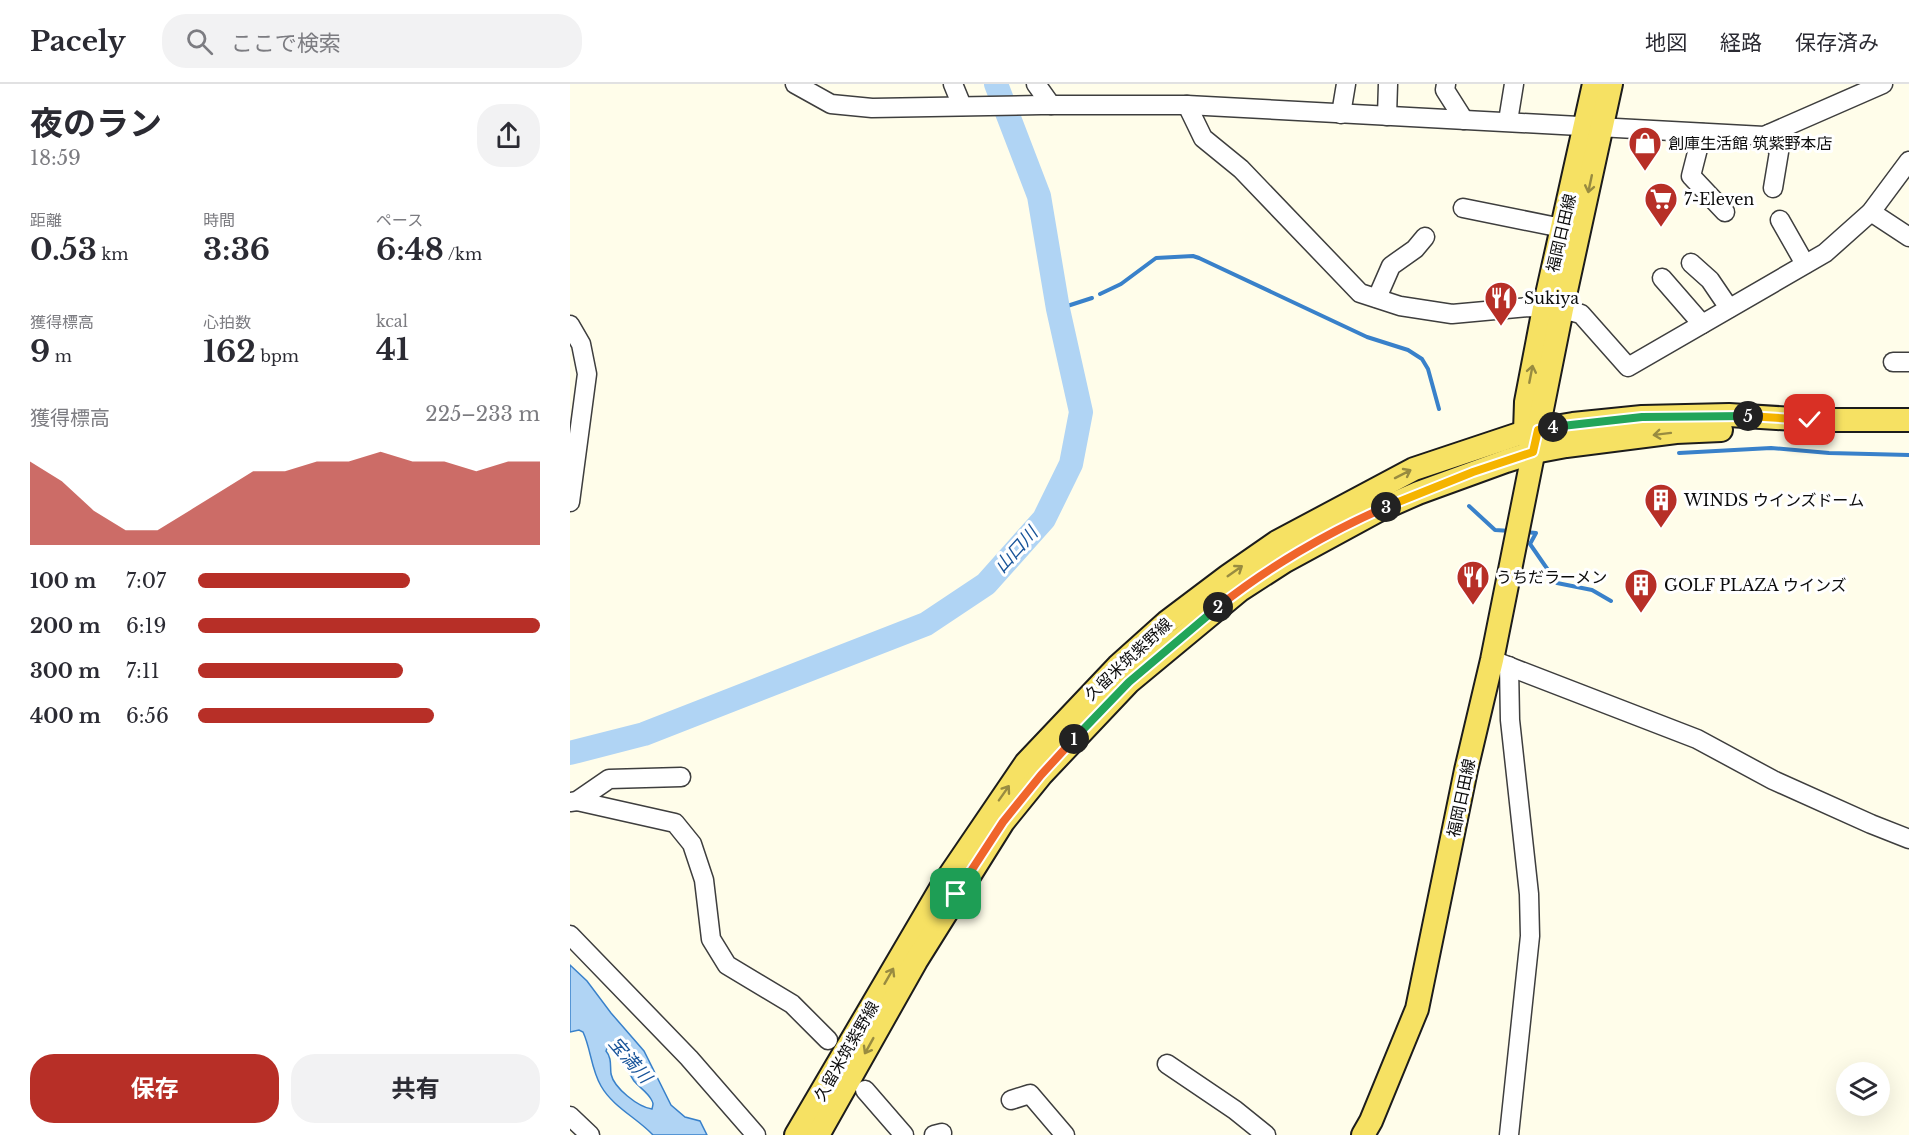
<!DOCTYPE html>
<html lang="ja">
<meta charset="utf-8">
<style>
:root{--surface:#fff;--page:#f2f2f3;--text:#2b2b33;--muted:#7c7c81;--line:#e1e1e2;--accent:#b72f27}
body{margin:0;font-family:"Libre Baskerville","Noto Sans JP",serif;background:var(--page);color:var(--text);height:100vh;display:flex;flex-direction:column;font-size:22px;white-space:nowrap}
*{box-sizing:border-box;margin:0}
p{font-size:20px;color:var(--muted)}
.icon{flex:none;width:33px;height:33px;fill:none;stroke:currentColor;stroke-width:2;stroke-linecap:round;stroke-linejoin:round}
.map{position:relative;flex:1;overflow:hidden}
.drawer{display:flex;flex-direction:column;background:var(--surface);width:570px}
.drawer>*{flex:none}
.controls{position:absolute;left:1266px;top:978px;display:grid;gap:12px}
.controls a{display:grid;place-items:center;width:54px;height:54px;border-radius:50%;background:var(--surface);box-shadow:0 6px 24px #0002;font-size:30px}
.pin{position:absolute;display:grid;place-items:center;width:51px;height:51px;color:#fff;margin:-26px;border-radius:12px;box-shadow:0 3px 9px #0006}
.km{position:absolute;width:30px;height:30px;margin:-15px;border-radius:50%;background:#222;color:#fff;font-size:16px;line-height:30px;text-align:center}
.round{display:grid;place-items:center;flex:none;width:63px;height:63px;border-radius:24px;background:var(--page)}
.summary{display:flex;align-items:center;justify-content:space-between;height:102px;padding:0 30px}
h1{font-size:33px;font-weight:700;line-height:45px}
.metrics{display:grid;grid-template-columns:repeat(3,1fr);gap:9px;height:102px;padding:6px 30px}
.metrics div{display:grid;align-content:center}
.metrics b{font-size:30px;font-weight:700}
.metrics small{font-size:16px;font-weight:400}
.metrics p{font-size:16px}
.chart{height:168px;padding:12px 30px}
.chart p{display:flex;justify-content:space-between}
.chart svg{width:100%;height:108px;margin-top:6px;fill:var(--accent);opacity:.7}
.action{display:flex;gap:12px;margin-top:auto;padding:12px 30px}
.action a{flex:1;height:69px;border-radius:24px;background:var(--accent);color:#fff;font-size:24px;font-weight:700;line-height:69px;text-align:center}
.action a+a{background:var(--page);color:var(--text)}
ul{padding:0 30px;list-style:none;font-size:20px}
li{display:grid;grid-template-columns:96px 72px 1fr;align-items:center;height:45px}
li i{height:15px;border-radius:8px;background:var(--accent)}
header{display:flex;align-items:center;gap:36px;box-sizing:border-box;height:84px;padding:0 30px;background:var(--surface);border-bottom:2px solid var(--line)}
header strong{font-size:28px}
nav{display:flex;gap:33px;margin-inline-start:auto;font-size:21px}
.search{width:420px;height:54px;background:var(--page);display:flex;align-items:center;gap:15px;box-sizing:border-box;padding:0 21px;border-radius:24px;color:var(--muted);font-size:22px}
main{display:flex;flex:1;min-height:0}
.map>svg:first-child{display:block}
.water{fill:#b0d4f4;stroke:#3981ca;stroke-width:1.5;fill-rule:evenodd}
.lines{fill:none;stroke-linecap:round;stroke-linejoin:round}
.stream{stroke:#3981ca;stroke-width:4}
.river{stroke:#b0d4f4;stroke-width:24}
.minor-casing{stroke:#3e3e3e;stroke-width:21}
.major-casing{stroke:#1c1c1c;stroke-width:26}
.minor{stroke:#fff;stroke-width:18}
.major{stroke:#f6e163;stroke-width:22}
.oneway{stroke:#988b40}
.split-1-casing{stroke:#fff;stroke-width:12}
.split-2-casing{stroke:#fff;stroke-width:12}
.split-3-casing{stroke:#fff;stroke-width:12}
.split-4-casing{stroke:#fff;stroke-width:12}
.split-5-casing{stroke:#fff;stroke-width:12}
.split-6-casing{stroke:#fff;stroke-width:12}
.split-1{stroke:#f0652b;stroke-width:8}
.split-2{stroke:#22a559;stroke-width:8}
.split-3{stroke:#f0652b;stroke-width:8}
.split-4{stroke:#f5b400;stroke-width:8}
.split-5{stroke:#22a559;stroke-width:8}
.split-6{stroke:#f5b400;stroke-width:8}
.labels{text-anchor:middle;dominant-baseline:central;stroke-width:6;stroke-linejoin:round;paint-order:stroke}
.poi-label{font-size:16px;fill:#0b0b0b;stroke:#fff;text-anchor:start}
.street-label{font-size:16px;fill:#0b0b0b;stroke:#fff}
.water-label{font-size:18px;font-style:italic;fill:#185499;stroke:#fff}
</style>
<header>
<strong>Pacely</strong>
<div class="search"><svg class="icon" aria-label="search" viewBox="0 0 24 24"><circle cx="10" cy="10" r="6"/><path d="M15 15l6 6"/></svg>ここで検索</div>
<nav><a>地図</a><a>経路</a><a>保存済み</a></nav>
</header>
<main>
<section class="drawer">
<div class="summary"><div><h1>夜のラン</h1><p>18:59</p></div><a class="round"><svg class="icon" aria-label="share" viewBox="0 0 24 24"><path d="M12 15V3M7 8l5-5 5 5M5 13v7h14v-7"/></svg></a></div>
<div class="metrics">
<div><p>距離</p><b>0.53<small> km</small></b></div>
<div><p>時間</p><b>3:36</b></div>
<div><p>ペース</p><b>6:48<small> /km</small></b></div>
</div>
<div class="metrics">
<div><p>獲得標高</p><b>9<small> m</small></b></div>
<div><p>心拍数</p><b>162<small> bpm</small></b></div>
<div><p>kcal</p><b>41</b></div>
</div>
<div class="chart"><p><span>獲得標高</span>225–233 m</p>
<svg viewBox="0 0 160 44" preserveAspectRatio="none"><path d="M0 44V10L10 18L20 30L30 38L40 38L50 30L60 22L70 14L80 14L90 10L100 10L110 6L120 10L130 10L140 14L150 10L160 10V44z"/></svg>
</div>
<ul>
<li><b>100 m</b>7:07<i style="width:62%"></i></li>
<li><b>200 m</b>6:19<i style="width:100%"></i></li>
<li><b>300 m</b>7:11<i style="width:60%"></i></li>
<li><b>400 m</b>6:56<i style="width:69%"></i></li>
</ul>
<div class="action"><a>保存</a><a>共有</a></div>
</section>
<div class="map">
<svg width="1339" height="1051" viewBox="0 0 1339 1051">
<rect width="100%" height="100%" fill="#fffdea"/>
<path class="water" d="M 0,881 L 17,897 L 41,929 L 74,967 L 101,1021 L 115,1033 L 130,1037 L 137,1051 L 83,1051 C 67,1034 43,1023 31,1002 C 21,985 21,965 13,948 L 9,946 L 0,948 ZM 38,962 C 49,965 57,987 64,997 C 69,1003 77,1008 81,1015 C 84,1020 83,1020 82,1025 C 68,1023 44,1004 41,990 C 40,982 42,974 36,967 Z"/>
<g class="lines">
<g class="stream">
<path d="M 530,210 L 551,200 L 586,174 L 623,172 L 629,174 L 797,253 L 838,266 L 852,275 L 858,285 L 869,325"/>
<path d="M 488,225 L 522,214"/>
<path d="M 1109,369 L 1201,364 L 1259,369 L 1339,371"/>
<path d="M 899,422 L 925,446 L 941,447"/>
<path d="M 955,448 L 966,449 L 960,460 L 987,499 L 1022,506 L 1041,517"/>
</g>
<path class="river" d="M 0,669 L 74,650 L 356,540 L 416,500 L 474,435 L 501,380 L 511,328 L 488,225 L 469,112 L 426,0"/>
<g class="minor-casing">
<g id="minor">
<path d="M 225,0 L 261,20 L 302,24 L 471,21 L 617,21 L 1194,52 L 1313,0"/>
<path d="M 383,0 L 392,22"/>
<path d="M 466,0 L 481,21"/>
<path d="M 876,0 L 875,6 L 894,36"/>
<path d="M 617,21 L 633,54 L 671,85 L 790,209 L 830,222 L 882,230 L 958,223 L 992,225 L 1011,230 L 1058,283 L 1255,169 L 1301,128 L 1339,77"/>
<path d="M 771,30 L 776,0"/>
<path d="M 817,32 L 818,0"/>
<path d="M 938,37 L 944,0"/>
<path d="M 1132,49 L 1121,92 L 1155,128"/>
<path d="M 1199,50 L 1209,68 L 1203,104"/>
<path d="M 893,124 L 992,144"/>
<path d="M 1301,128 L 1339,153"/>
<path d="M 1210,136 L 1235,180"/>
<path d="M 1121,179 L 1140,196 L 1159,224"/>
<path d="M 1092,194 L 1132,240"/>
<path d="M 807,214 L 821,182 L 845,165 L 855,153"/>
<path d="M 0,241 L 11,260 L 17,290 L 0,418"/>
<path d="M 1323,278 L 1339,278"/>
<path d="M 930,579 L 1127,655 L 1203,696 L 1301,740 L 1339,755"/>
<path d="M 7,717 L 105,739 L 122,760 L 134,796 L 141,855 L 157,881 L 222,920 L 258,956"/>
<path d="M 0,718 L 7,717 L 39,695 L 111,693"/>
<path d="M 0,851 L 119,974 L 186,1051"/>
<path d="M 597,980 L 665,1026 L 696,1051"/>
<path d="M 295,1006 L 334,1051"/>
<path d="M 441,1016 L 460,1010 L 495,1051"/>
<path d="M 0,1032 L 20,1051"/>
<path d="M 364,1051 L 372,1049"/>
<path d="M 939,1051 L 960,852 L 959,810 L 940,636 L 939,582"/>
</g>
</g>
<g class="major-casing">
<g id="major">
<path d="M 960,358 L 955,348 L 956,318 L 974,224 L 1024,0"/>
<path d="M 226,1051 L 371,804 L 456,679 L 548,582 L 597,538 L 658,492 L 707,458 L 844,385 L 955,348 L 1003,340 L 1072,333 L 1159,331 L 1240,336 L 1339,336"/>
<path d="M 248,1051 L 346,877 L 433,738 L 471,691 L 559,598 L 670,506 L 715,477 L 807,427 L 848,409 L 936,377 L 964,368 L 996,362 L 1106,348 L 1151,346"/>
<path d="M 793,1051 L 801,1037 L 847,925 L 896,686 L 922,576 L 992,225 L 1041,0"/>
</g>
</g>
<use href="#minor" class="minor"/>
<use href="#major" class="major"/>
</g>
<defs><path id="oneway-shaft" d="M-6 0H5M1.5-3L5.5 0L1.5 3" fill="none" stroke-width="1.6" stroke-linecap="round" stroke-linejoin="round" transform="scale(1.5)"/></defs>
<g class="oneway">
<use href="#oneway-shaft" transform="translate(1020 100) rotate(102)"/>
<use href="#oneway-shaft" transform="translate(961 290) rotate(-79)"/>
<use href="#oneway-shaft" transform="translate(1092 350) rotate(173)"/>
<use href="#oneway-shaft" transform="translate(833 390) rotate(-27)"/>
<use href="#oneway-shaft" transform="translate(665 487) rotate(-35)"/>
<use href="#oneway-shaft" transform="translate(434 709) rotate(-55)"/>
<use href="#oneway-shaft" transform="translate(319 892) rotate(-60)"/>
<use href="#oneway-shaft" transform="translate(299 962) rotate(119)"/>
</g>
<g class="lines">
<g class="split-1-casing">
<path id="split-1" d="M 386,810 L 433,738 L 471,691 L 504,655"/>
</g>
<g class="split-2-casing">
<path id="split-2" d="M 504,655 L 559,598 L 648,523"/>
</g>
<g class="split-3-casing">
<path id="split-3" d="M 648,523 C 697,484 758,448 816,423"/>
</g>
<g class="split-4-casing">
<path id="split-4" d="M 816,423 L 903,388 L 963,368 L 968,346 L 983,343"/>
</g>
<g class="split-5-casing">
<path id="split-5" d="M 983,343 L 1072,333 L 1178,332"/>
</g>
<g class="split-6-casing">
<path id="split-6" d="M 1178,332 L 1240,336"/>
</g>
<use href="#split-1" class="split-1"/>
<use href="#split-2" class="split-2"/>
<use href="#split-3" class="split-3"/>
<use href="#split-4" class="split-4"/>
<use href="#split-5" class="split-5"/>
<use href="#split-6" class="split-6"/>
</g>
<defs>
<g id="shop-pin" transform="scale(1.725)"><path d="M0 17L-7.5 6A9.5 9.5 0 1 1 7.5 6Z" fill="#b72f27" stroke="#fff"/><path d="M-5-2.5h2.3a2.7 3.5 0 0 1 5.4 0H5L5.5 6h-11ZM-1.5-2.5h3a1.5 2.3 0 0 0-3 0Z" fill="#fff"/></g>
<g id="supermarket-pin" transform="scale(1.725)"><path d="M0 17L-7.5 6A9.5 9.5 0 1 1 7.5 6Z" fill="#b72f27" stroke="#fff"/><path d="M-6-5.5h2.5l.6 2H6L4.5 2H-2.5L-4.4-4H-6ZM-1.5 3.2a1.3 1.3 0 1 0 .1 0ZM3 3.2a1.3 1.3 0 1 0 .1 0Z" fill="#fff"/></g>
<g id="restaurant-pin" transform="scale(1.725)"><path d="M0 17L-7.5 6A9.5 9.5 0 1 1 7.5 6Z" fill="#b72f27" stroke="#fff"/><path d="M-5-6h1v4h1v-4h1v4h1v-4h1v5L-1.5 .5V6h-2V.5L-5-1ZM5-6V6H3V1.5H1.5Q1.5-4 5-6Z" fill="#fff"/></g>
<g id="building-pin" transform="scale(1.725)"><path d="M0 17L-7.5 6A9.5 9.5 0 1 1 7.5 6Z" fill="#b72f27" stroke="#fff"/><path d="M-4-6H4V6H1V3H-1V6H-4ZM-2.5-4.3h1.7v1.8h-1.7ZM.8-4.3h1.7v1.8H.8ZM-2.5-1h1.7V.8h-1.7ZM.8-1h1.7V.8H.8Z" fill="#fff"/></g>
</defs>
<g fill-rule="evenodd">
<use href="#shop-pin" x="1075" y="59"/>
<use href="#supermarket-pin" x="1091" y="115"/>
<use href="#restaurant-pin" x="931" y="214"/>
<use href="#building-pin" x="1091" y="416"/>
<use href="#restaurant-pin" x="903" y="493"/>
<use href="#building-pin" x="1071" y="501"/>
</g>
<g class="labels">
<g class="poi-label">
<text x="1098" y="59">創庫生活館 筑紫野本店</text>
<text x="1114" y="115">7-Eleven</text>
<text x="954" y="214">Sukiya</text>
<text x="1114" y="416">WINDS ウインズドーム</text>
<text x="926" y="493">うちだラーメン</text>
<text x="1094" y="501">GOLF PLAZA ウインズ</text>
</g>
<g class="street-label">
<text transform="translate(991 149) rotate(-77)">福岡日田線</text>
<text transform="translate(558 575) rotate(-43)">久留米筑紫野線</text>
<text transform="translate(891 714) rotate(-78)">福岡日田線</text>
<text transform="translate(276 967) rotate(-60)">久留米筑紫野線</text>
</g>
<g class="water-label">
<text transform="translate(446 466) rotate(-48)">山口川</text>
<text transform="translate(60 976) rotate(49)">宝満川</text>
</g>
</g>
</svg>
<div class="controls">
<a><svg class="icon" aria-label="layers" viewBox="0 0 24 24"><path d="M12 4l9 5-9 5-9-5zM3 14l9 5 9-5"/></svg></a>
</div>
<div class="pin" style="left:386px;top:810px;background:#1e9e55"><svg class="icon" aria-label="arrive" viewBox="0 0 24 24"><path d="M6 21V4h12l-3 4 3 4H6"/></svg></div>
<div class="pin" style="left:1240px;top:336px;background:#d93025"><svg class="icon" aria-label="check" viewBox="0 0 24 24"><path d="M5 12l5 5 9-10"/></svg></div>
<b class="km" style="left:504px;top:655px">1</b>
<b class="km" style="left:648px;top:523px">2</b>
<b class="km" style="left:816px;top:423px">3</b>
<b class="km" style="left:983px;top:343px">4</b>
<b class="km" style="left:1178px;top:332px">5</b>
</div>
</main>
